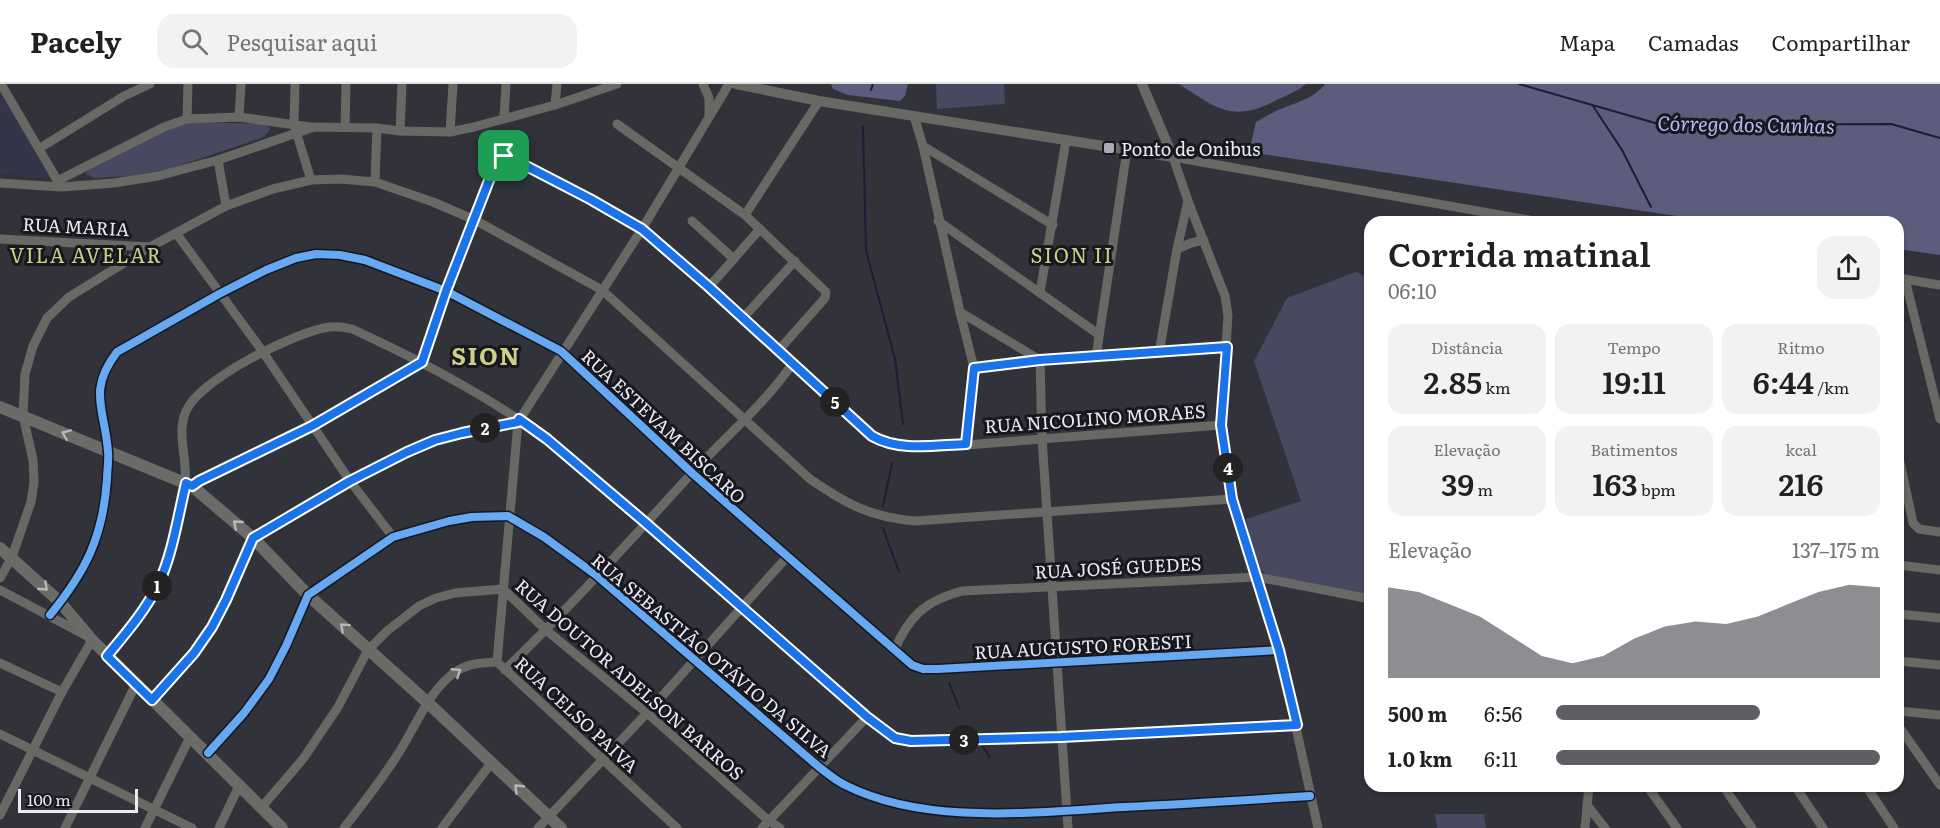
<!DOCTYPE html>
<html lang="pt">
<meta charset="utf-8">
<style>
:root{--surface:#fff;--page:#f2f2f2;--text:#202124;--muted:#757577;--line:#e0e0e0;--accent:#5e5f65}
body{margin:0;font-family:Literata,serif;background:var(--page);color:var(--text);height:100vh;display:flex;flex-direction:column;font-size:22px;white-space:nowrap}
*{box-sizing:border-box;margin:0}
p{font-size:20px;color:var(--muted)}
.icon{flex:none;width:33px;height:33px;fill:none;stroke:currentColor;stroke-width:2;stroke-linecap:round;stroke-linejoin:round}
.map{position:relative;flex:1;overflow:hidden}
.sheet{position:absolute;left:1364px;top:132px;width:540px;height:576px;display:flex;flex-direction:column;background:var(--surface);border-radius:18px;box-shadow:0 2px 4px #0004}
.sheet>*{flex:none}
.scale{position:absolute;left:18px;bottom:15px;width:120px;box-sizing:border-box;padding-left:6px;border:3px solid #eaebf5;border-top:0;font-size:16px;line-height:21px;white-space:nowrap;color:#eaebf5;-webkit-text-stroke:4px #17171e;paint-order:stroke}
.pin{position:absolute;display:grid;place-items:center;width:51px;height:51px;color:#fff;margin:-26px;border-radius:12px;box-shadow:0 3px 9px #0006}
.km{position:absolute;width:30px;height:30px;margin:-15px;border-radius:50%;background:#222;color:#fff;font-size:16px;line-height:30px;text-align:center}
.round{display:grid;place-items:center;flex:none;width:63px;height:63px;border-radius:18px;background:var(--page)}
.overview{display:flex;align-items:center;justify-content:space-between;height:102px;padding:0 24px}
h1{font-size:33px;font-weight:600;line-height:45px}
.metrics{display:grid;grid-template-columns:repeat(3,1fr);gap:9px;height:102px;padding:6px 24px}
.metrics div{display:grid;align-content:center;border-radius:15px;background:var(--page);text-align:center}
.metrics b{font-size:30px;font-weight:600}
.metrics small{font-size:16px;font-weight:400}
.metrics p{font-size:16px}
.chart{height:168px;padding:12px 24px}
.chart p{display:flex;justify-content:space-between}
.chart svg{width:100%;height:108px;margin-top:6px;fill:var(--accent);opacity:.7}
ul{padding:0 24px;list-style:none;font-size:20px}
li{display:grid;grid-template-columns:96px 72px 1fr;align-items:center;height:45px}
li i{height:15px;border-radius:8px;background:var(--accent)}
header{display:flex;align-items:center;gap:36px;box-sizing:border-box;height:84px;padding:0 30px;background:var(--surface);border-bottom:2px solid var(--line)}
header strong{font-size:28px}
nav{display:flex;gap:33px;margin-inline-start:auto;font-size:21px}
.search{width:420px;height:54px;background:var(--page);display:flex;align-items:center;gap:15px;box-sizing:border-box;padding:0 21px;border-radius:18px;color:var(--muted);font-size:22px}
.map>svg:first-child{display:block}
.built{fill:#353549}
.green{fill:#484860}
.forest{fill:#5c5c7d}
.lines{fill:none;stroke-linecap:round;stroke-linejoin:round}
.stream{stroke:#1d1b38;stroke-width:2}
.minor{stroke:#686965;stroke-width:9}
.tertiary{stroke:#686965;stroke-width:10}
.secondary{stroke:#6b6c68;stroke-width:12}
.cycleway-casing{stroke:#17171e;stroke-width:11}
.cycleway{stroke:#66a8f1;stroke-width:8}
.oneway{stroke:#b7b8bd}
.oneway2{stroke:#b6b7bb}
.route-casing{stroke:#fff;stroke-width:12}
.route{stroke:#1a73e8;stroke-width:8}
.poi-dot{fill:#aaaab4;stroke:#17171e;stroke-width:2}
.labels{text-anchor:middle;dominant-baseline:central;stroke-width:6;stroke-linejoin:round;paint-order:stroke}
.poi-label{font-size:18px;fill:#eaebf5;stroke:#17171e;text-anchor:start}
.street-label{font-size:18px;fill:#eaebf5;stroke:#17171e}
.water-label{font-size:20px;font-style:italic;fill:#b8b9f8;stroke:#17171e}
.neighbourhood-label{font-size:20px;letter-spacing:1.5px;fill:#ced183;stroke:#17171e}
.district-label{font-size:24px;font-weight:bold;letter-spacing:1.5px;fill:#ced183;stroke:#17171e}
</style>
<header>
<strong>Pacely</strong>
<div class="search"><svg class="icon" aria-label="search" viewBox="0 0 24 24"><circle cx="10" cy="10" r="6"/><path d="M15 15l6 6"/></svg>Pesquisar aqui</div>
<nav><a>Mapa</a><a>Camadas</a><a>Compartilhar</a></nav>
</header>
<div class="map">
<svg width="1940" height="744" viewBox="0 0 1940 744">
<rect width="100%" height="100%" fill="#32323a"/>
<path class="built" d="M 0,6 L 52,95 L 0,90 Z"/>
<g class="green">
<path d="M 936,0 L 1004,0 L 1005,20 L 937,25 Z"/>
<path d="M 194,38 L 263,40 L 268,42 L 270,46 L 264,53 L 169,85 L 129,92 L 94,94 L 86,90 L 88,86 L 165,46 Z"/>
<path d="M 1356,188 L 1370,195 L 1369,512 L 1267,491 C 1250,481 1250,453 1246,435 L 1301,417 L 1254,277 L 1287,214 Z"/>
<path d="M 1435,730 L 1484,730 L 1486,744 L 1437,744 Z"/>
</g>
<g class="forest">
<path d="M 831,0 L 908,0 L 905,12 L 900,17 L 848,11 L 833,5 Z"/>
<path d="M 1179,0 L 1306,0 C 1298,7 1287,11 1277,16 C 1233,39 1217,25 1179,0 Z"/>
<path d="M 1325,0 L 1940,0 L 1940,171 L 1898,165 L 1898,138 L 1717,138 L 1249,68 L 1256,38 C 1263,34 1270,30 1278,26 C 1294,19 1314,15 1325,0 Z"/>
</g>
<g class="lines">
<g class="stream">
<path d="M 1519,0 L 1662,41 L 1891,40 L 1940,54"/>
<path d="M 871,6 L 873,0"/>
<path d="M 1593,22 L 1622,66 L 1651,123"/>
<path d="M 863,42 L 866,167 L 895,275 L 903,340"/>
<path d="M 883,422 L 892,379"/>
<path d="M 883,444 L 899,488"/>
<path d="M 949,599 L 959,624"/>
<path d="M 983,663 L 990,673"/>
</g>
<g class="minor">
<path d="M 1,0 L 60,101"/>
<path d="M 295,0 L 294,41 L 311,96"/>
<path d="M 703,0 L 709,14 L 709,32"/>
<path d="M 555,21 L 557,0"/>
<path d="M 914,32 L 923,62 L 960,228 L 1040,276 L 1042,354 L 1068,744"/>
<path d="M 239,33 L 241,0"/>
<path d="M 504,34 L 506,0"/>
<path d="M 187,35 L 188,0"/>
<path d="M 617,40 L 745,131 L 826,208 L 825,214 L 778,267"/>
<path d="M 345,43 L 346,0"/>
<path d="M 400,47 L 402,0"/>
<path d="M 450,48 L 453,0"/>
<path d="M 923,62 L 1053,141"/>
<path d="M 40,64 L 124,12 L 150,0"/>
<path d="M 218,76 L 226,122"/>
<path d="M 57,97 L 164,43 L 187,35 L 239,33 L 310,43"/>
<path d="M 375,98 L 377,44"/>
<path d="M 0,99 L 61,103 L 114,99 L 158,92 L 218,76 L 314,43 L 377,44 L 400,47 L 450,48 L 474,43 L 555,21 L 617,0"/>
<path d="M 745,131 L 819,17"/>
<path d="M 692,137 L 734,175"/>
<path d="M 938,137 L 1098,250"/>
<path d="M 176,149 L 263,268 L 350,397 L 393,453"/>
<path d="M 0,155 L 150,163"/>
<path d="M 1177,165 L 1191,159 L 1204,156"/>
<path d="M 1898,194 L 1940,201"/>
<path d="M 1905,195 L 1940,335"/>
<path d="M 709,203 L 760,145"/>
<path d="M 1040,208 L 1066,57"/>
<path d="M 960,228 L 974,284 L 966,361"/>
<path d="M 743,234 L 795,177"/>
<path d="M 1159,269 L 1177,165 L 1188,117"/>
<path d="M 1096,273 L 1127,66"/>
<path d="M 974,284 L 1040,276 L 1227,263"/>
<path d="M 1898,369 L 1913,439 L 1919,445 L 1940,448"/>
<path d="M 192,402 L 199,397 L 312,342 L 422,278 L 446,207 L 497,76 L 507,72 L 590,115 L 642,145 L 709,203 L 872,352 L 885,359 L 902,362 L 966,361 L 1221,341"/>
<path d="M 1898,481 L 1940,486"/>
<path d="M 0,494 L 12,473 L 31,418 L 34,398 L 33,376 L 23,332 L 25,290 L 33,262 L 47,234 L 69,213 L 150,163 L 226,122 L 273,105 L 311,96 L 341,95 L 375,98 L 433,118 L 475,136 L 602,206 L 810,395 C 846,420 870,433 915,437 L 1232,415"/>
<path d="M 0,506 L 85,551"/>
<path d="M 1898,530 L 1940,534"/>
<path d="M 50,531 C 86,487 103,453 107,395 C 107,386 109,376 108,368 C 105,325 87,307 117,268 L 219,210 L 266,186 L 296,174 L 316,170 L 340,171 L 365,176 L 446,207 L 561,267 L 692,389 L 912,581 L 923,585 L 938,585 L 1279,566"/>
<path d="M 894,567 C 909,532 925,517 962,507 L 1257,493 L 1370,515"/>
<path d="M 107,572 C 119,558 132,544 142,529 C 160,500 169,469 177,435 C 180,424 184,412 185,400 C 188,377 176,349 186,327 C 200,295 295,248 329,243 C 337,242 344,243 352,245 C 420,276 486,311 547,355 L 867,633 L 895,654 L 911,657 L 1061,653 L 1297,641"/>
<path d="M 1898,577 L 1940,581"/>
<path d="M 497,578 L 518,338 L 642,145 L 729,0"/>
<path d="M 0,579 L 62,608"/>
<path d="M 505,586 C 569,524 630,457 691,390 C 724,354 764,321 793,279"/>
<path d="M 152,616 L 194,569 L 212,543 L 226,516 L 253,454 L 350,397 L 407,368 L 435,356 L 462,349 L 518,338"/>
<path d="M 1898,627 L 1940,631"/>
<path d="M 1898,641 L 1940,701"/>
<path d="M 0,650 L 192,744"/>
<path d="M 208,669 L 244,629 L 269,595 L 286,562 L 308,511 L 393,453 L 449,437 L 472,433 L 508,432 L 544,453 L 596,491 L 819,683 C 827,689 836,697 845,701 C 926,742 1036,728 1124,723 C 1186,720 1248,716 1310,712"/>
<path d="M 1647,702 L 1677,744"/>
<path d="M 1723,702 L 1752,744"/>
<path d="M 1795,702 L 1823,744"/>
<path d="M 1866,702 L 1894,744"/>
<path d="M 1587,721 L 1605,744"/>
<path d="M 261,724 L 303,675 L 338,623 L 368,566 L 387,547 L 419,522 L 436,514 L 455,509 L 503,505 L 546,546 L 647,629 L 769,737 L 780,744"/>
<path d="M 0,731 L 62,608 L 92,556"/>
<path d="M 65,744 L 136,600"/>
<path d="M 145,744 L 190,653"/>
<path d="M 219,744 L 239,702"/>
<path d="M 344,744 C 362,721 380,698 396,673 C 414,647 429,604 457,587 C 469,579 483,579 497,578 L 677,744"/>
<path d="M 442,744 L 492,678"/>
<path d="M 538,744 L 647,629 L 787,473"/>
<path d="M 762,744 L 867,633"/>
<path d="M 1318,744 L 1279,566 L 1232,415 L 1221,341 L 1228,232 L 1225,212 L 1188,117 L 1173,73 L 1540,138"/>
<path d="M 1585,744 L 1589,702"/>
</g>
<g class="tertiary">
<path d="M 736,0 L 819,17 L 1173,73"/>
<path d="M 1142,0 L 1173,73"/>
</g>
<g class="secondary">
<path d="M 0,323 L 192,402 L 253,454 L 308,511 L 428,619 L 561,744"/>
<path d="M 0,464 L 60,518 L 92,556 L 282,744"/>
</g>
<g class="cycleway-casing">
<g id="cycleway">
<path d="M 50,531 C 86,487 103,453 107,395 C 107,386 109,376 108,368 C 105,325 87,307 117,268 L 219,210 L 266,186 L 296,174 L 316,170 L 340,171 L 365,176 L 446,207 L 561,267 L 692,389 L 912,581 L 923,585 L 938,585 L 1279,566"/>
<path d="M 208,669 L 244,629 L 269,595 L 286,562 L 308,511 L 393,453 L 449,437 L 472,433 L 508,432 L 544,453 L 596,491 L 819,683 C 827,689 836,697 845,701 C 926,742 1036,728 1124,723 C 1186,720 1248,716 1310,712"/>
</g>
</g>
<use href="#cycleway" class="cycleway"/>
</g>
<defs><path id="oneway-chevron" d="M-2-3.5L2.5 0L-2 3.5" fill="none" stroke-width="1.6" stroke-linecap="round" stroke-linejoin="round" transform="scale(1.5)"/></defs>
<g class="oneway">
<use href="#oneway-chevron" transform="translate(66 350) rotate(-157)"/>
<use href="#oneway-chevron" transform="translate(237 440) rotate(-139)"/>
<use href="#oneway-chevron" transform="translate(44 503) rotate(43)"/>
<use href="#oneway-chevron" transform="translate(344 543) rotate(-138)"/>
<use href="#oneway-chevron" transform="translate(518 704) rotate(-136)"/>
</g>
<use class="oneway2" href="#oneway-chevron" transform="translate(457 588) rotate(-33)"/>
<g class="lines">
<g class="route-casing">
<path id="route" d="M 504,72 L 507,72 L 590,115 L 642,145 L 709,203 L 872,352 C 900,368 935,361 966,360 L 974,284 L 1040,276 L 1227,263 L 1221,341 L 1232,415 L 1279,566 L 1297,641 L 1061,653 L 911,657 L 895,654 L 867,633 L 647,440 L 547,355 L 519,335 L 518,338 L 462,349 L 435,356 L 407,368 L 350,397 L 253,454 L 226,516 L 212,543 L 194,569 L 152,616 L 107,572 C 126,549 146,526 159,499 C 173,468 178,432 186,399 L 192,402 L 199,397 L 312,342 L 422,278 L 446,207 L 497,76 Z"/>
</g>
<use href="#route" class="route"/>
</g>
<rect class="poi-dot" x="1103" y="58" width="12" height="12" rx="3"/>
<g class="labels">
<g class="poi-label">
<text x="1121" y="64">Ponto de Onibus</text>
</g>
<g class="street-label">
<text transform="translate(76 142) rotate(3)">RUA MARIA</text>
<text transform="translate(1095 334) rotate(-4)">RUA NICOLINO MORAES</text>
<text transform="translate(664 342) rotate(43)">RUA ESTEVAM BISCARO</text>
<text transform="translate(1118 483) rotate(-3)">RUA JOSÉ GUEDES</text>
<text transform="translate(1083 562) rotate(-3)">RUA AUGUSTO FORESTI</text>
<text transform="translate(712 571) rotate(40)">RUA SEBASTIÃO OTÁVIO DA SILVA</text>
<text transform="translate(630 595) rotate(41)">RUA DOUTOR ADELSON BARROS</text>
<text transform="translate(577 630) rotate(43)">RUA CELSO PAIVA</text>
</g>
<g class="water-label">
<text transform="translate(1746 39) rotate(1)">Córrego dos Cunhas</text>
</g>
<g class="neighbourhood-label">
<text x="86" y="170">VILA AVELAR</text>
<text x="1072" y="170">SION II</text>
</g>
<g class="district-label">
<text x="486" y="270">SION</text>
</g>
</g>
</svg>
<div class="scale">100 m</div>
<div class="pin" style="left:504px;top:72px;background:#1e9e55"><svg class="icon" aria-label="arrive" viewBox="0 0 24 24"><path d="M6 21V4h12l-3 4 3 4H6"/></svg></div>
<b class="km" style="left:157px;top:502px">1</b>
<b class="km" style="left:485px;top:344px">2</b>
<b class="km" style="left:964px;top:656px">3</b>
<b class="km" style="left:1228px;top:384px">4</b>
<b class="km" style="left:835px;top:318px">5</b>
<section class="sheet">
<div class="overview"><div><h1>Corrida matinal</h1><p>06:10</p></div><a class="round"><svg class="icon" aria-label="share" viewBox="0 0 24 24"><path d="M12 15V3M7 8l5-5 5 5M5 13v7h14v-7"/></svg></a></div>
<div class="metrics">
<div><p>Distância</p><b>2.85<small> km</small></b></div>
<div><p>Tempo</p><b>19:11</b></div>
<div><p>Ritmo</p><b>6:44<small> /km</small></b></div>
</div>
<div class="metrics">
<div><p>Elevação</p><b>39<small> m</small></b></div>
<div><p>Batimentos</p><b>163<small> bpm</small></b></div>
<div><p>kcal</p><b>216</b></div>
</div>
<div class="chart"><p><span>Elevação</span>137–175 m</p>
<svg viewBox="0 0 160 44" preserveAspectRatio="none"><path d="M0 44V7L10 9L20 14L30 19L40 27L50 35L60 38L70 35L80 28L90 23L100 21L110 22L120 19L130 14L140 9L150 6L160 7V44z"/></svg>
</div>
<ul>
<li><b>500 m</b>6:56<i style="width:63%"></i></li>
<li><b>1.0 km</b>6:11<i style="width:100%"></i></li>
</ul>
</section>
</div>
